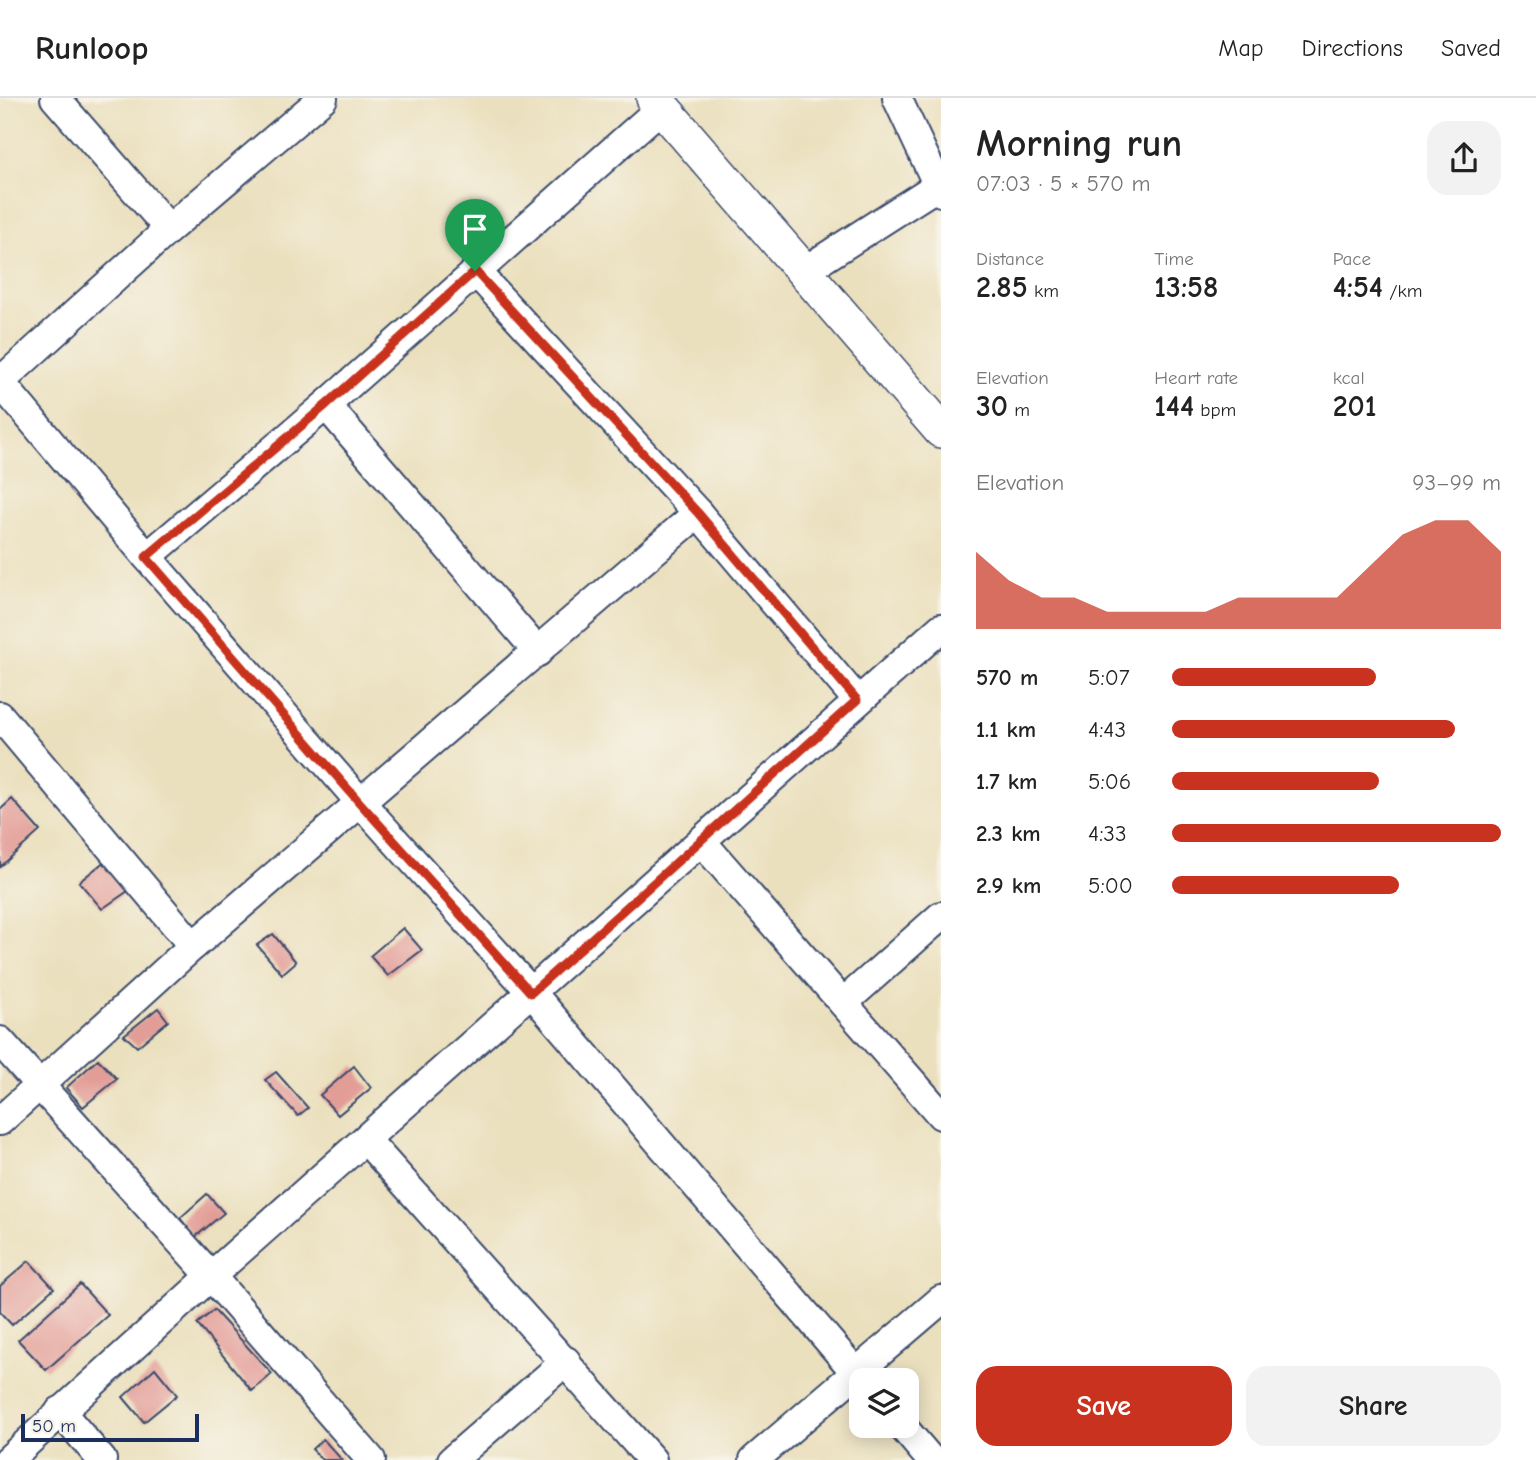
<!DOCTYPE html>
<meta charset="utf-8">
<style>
:root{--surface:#fff;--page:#f2f2f2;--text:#222;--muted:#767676;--line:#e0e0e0;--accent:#c8321e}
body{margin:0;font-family:"Comic Neue",sans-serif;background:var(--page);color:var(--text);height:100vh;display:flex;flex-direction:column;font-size:26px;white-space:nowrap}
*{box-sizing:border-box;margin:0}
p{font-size:23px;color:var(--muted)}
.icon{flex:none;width:38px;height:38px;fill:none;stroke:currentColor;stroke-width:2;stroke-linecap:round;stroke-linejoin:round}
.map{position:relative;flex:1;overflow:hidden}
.drawer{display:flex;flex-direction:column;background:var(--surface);width:595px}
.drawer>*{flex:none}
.fabs{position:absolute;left:849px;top:1270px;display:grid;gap:14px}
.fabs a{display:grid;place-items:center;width:70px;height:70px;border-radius:14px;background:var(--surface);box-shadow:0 4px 18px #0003;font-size:35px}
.scale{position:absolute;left:21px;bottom:18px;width:178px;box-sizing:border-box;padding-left:7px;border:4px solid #1b2f5e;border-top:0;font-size:19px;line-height:24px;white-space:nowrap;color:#1b2f5e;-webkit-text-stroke:5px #f7f3e8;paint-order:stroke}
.pin{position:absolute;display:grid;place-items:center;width:60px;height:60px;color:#fff;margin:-72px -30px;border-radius:50% 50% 50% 0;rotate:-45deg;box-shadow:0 0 7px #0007}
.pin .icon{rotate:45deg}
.round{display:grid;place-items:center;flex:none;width:74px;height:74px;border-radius:21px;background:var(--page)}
.summary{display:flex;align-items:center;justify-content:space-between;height:119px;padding:0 35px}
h1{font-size:38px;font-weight:700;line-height:52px}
.stats{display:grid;grid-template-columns:repeat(3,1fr);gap:10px;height:119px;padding:7px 35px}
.stats div{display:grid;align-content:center}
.stats b{font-size:30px;font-weight:700}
.stats small{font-size:19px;font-weight:400}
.stats p{font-size:19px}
.chart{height:196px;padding:14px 35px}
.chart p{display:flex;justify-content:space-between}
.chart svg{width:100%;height:126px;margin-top:7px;fill:var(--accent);opacity:.7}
.button{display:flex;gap:14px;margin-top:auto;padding:14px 35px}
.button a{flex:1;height:80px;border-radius:21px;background:var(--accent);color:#fff;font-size:28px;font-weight:700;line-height:80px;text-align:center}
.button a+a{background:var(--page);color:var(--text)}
ul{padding:0 35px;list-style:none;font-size:23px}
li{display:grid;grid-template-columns:112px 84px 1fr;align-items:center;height:52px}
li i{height:18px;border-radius:9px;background:var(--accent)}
header{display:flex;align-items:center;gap:42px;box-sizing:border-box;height:98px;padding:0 35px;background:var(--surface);border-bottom:2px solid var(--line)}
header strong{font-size:33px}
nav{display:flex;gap:38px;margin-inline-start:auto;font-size:24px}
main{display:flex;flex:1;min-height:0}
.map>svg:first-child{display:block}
.building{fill:#e39d97}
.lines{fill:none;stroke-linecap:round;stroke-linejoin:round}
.minor-casing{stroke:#3a4a6c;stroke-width:32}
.tertiary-casing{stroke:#3a4a6c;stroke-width:38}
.minor{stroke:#fff;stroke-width:28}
.tertiary{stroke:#fff;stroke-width:35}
.route-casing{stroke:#fff;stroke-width:14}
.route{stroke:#c8321e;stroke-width:9}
</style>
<header>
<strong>Runloop</strong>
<nav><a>Map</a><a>Directions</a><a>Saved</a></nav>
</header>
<main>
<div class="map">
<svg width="941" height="1362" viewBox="0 0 941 1362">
<rect width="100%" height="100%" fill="#f7f3e8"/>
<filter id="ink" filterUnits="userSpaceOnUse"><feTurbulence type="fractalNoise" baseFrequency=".0143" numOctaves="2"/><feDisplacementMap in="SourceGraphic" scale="14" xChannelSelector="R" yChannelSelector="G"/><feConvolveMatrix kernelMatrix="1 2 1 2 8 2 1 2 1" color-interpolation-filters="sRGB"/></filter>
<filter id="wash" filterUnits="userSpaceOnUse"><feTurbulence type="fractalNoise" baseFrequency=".00686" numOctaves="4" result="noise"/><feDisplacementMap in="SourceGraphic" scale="28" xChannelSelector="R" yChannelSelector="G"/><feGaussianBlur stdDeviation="1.57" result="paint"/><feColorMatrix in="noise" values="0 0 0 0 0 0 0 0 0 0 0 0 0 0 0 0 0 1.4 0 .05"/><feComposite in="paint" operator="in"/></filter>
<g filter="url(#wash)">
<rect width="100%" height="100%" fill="#ebe0be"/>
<g id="blocks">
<g class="building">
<path d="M 12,701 L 40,733 L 0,769 L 0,712 Z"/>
<path d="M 105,763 L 128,793 L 102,811 L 79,784 Z"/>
<path d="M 403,830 L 422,852 L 388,878 L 370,858 Z"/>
<path d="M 273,836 L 296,864 L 282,876 L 257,847 Z"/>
<path d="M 158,910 L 168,923 L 137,949 L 124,937 Z"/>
<path d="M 98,961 L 117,981 L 83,1009 L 66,990 Z"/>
<path d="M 354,968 L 371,990 L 338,1017 L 320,997 Z"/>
<path d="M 276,974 L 308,1010 L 298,1018 L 265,982 Z"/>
<path d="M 207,1096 L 224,1115 L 195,1139 L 180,1120 Z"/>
<path d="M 29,1163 L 54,1190 L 12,1227 L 0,1214 L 0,1188 Z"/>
<path d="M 80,1186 L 108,1217 L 46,1272 L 18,1242 Z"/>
<path d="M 214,1212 L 272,1276 L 252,1293 L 197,1226 Z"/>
<path d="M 155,1270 L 177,1297 L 144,1324 L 123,1299 Z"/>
<path d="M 323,1341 L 342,1362 L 322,1362 L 312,1351 Z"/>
</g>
</g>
</g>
<g filter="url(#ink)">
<use href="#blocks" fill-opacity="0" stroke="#3a4a6c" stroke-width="2"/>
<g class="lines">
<g class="minor-casing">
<g id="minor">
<path d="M 55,0 L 169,131"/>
<path d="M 323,0 L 169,131 L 0,284 L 147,459 L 361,705 L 532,895 L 863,1283"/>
<path d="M 897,0 L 941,94"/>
<path d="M 475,173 L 698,415 L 857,602"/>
<path d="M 804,173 L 937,88"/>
<path d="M 326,307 L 538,554"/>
<path d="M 147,459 L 326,307 L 662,9"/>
<path d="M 0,618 L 193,848"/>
<path d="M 702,744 L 941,1017"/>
<path d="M 843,905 L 941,818"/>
<path d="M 0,943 L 211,1178 L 371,1362"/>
<path d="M 0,1023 L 193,848 L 698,415"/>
<path d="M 366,1042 L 652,1362"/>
<path d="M 60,1313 L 102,1362"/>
<path d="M 902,1328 L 931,1362"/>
<path d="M 8,1362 L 211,1178 L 941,530"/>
<path d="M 452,1362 L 566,1263"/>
<path d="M 754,1362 L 941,1202"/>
</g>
</g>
<g class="tertiary-casing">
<path id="tertiary" d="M 654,0 L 941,332"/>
</g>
<use href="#minor" class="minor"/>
<use href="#tertiary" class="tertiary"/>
</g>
</g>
<g class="lines" filter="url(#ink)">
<g class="route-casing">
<path id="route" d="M 475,173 L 698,415 L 857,602 L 531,895 L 360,705 L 146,459 L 326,307 Z"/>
</g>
<use href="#route" class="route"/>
</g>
</svg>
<div class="fabs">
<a><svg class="icon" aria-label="layers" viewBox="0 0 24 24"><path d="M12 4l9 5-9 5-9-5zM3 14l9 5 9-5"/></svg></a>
</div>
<div class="scale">50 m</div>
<div class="pin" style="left:475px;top:173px;background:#1e9e55"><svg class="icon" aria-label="arrive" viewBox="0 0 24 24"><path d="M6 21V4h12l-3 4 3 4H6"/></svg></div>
</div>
<section class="drawer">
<div class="summary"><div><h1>Morning run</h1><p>07:03 · 5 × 570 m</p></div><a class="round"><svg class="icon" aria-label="share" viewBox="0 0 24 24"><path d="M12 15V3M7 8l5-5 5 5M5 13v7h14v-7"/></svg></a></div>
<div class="stats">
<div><p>Distance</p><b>2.85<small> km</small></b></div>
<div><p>Time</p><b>13:58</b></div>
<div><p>Pace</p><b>4:54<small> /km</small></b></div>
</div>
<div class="stats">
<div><p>Elevation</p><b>30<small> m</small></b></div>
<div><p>Heart rate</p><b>144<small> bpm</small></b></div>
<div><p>kcal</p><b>201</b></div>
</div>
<div class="chart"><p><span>Elevation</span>93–99 m</p>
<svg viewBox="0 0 160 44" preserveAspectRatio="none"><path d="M0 44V17L10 27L20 33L30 33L40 38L50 38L60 38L70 38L80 33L90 33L100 33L110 33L120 22L130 11L140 6L150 6L160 17V44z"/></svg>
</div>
<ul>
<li><b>570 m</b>5:07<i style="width:62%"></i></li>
<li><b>1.1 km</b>4:43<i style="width:86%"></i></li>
<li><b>1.7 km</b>5:06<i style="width:63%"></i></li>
<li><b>2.3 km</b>4:33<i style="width:100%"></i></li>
<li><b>2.9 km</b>5:00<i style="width:69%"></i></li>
</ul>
<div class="button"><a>Save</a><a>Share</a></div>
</section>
</main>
